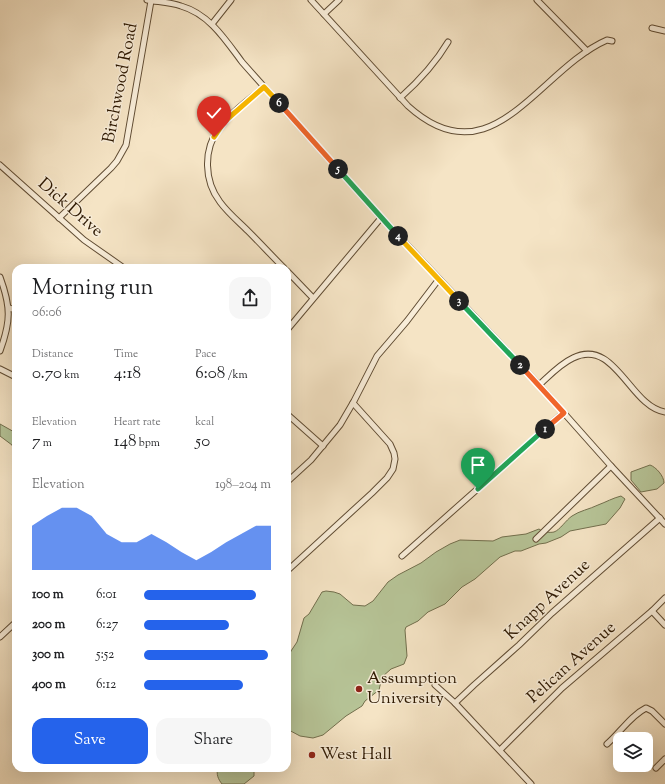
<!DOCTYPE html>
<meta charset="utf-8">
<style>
:root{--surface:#fff;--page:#f6f6f6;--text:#202124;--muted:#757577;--accent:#2563eb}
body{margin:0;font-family:"Sorts Mill Goudy",serif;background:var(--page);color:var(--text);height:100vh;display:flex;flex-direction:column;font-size:15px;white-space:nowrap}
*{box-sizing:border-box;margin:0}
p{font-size:13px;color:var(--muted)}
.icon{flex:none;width:22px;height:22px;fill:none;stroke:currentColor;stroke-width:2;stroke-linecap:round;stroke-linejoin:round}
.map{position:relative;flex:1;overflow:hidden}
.side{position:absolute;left:12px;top:264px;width:279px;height:508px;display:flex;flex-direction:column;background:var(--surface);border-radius:12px;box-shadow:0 4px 16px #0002}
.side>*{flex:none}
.controls{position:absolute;left:613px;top:732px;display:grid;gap:8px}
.controls a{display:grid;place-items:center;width:40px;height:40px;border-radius:8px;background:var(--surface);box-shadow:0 4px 16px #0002;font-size:20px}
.pin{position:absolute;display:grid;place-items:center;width:34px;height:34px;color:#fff;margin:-41px -17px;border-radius:50% 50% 50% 0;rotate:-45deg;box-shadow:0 0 4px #0007}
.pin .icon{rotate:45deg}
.km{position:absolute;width:20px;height:20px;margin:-10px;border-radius:50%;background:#222;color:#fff;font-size:11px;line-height:20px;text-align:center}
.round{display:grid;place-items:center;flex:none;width:42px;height:42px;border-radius:12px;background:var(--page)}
.summary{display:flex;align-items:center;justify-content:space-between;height:68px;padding:0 20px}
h1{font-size:22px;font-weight:600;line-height:30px}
.figures{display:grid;grid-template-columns:repeat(3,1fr);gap:6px;height:68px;padding:4px 20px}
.figures div{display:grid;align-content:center}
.figures b{font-size:17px;font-weight:600}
.figures small{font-size:11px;font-weight:400}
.figures p{font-size:11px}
.chart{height:112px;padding:8px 20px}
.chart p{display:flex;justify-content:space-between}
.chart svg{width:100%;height:72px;margin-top:4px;fill:var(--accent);opacity:.7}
.primary-button{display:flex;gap:8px;margin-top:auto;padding:8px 20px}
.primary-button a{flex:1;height:46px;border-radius:12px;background:var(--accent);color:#fff;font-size:16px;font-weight:600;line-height:46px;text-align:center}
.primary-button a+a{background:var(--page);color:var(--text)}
ul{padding:0 20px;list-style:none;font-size:13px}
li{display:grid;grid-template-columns:64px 48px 1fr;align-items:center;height:30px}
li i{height:10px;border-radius:5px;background:var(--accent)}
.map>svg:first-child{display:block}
.green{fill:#b7c598;stroke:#726f4d}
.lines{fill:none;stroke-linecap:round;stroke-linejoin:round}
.street-casing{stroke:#604c33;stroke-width:7}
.street{stroke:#f8edd9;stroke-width:5}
.split-1-casing{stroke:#fff;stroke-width:8}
.split-2-casing{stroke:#fff;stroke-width:8}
.split-3-casing{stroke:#fff;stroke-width:8}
.split-4-casing{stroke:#fff;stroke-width:8}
.split-5-casing{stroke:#fff;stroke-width:8}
.split-6-casing{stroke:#fff;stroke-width:8}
.split-7-casing{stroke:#fff;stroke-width:8}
.split-1{stroke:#22a559;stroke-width:5}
.split-2{stroke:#f0652b;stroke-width:5}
.split-3{stroke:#22a559;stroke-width:5}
.split-4{stroke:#f5b400;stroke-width:5}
.split-5{stroke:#22a559;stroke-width:5}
.split-6{stroke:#f0652b;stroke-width:5}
.split-7{stroke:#f5b400;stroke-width:5}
.poi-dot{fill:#8f2418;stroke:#f8edd9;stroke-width:1.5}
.labels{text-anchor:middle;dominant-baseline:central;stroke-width:3;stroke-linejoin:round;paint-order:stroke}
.street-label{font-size:17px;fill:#2e1902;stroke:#f8edd9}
.poi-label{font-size:17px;fill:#2e1902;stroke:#f8edd9;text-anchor:start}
</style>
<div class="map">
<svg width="665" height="784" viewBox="0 0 665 784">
<rect width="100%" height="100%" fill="#f5e4c5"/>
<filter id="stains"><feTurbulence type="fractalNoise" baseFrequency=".005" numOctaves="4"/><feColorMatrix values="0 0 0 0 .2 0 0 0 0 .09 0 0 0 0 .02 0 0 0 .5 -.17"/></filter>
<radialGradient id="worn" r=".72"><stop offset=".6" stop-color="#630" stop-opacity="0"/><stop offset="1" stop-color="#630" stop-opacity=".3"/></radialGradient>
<g class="green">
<path d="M 0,424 L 16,433 L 16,454 L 12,445 L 0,436 Z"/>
<path d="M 650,465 C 656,467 664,476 664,483 L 657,489 L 641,492 L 631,480 L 631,472 Z"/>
<path d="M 621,496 L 625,499 L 620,508 L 606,524 L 570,531 L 561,537 L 546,543 L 539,544 L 521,551 L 515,551 L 500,557 L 475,579 L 462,587 L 445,604 L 428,612 L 418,621 L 406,627 L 405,630 L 407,656 L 404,664 L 391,669 L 382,677 L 379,690 L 365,701 L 362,706 L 346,716 L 323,735 L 313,738 L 300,736 L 287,729 L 287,662 L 291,651 L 297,642 L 304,618 L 309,614 L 322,592 L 326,591 L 334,592 L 340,594 L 353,605 L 365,606 L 373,601 L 388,582 L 398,575 L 421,563 L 436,552 L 450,544 L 460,540 L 493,541 L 502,537 L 526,534 L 539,529 C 543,532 549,533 554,532 C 560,530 566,520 572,516 C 579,511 590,509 598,505 C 606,502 613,498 621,496 Z"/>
<path d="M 218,768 L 253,768 L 254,772 L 254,776 L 244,784 L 222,784 C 218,779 216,774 218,768 Z"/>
</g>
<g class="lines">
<g class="street-casing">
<g id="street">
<path d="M 147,0 C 158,2 170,2 181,6 C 209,14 225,39 242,62 L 378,214 L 539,385 C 549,376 560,364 573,358 C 615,337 630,407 665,412"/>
<path d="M 311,0 L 408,106 C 492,182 538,70 607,40 L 612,41"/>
<path d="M 537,0 L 587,51"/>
<path d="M 324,14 L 339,0"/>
<path d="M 212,24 L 231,0"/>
<path d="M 652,28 L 665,31"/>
<path d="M 264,87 C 249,100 231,112 219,128 C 203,150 204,181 220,202 C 228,213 239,222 248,231 C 260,243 272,256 284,268"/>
<path d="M 400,98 C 419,81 435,64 448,42"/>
<path d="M 0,165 L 84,240 L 124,268"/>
<path d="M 59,218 L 111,168 L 117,161 L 126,145 L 151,1"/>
<path d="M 287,271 L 313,298"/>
<path d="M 0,277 C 11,307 11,321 0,351"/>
<path d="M 9,308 L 16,310"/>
<path d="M 287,330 L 381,218"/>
<path d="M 0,369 L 16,377"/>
<path d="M 539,385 L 611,466 L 665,524"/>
<path d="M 287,414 L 323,446"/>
<path d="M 287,482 L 311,460 L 340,425 L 354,401 L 377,356 L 407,321 L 439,279"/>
<path d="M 536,539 L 611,466"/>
<path d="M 402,556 L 563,413"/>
<path d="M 287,571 L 372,493 L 387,478 L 393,469 L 395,459 L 394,453 L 390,444 L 353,403"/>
<path d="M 652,611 L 665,625"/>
<path d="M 0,637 L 16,622"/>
<path d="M 435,685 L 455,703 L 531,784"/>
<path d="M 455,703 L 474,685 L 519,645 L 552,613 L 660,518"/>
<path d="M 607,744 C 620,733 630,716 646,708 L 652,711 L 665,724"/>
<path d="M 500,750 L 562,688 L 652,611 L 665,598"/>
<path d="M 656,768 L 665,759"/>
</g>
</g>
<use href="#street" class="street"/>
</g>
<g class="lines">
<g class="split-1-casing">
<path id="split-1" d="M 478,489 L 545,429"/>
</g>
<g class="split-2-casing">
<path id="split-2" d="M 520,365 L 564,413 L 545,429"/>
</g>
<g class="split-3-casing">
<path id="split-3" d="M 459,301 L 520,365"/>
</g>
<g class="split-4-casing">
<path id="split-4" d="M 398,236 L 459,301"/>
</g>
<g class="split-5-casing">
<path id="split-5" d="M 338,169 L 398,236"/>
</g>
<g class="split-6-casing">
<path id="split-6" d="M 279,103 L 338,169"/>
</g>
<g class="split-7-casing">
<path id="split-7" d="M 214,137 L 224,122 L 264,87 L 279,103"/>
</g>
<use href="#split-1" class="split-1"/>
<use href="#split-2" class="split-2"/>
<use href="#split-3" class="split-3"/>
<use href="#split-4" class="split-4"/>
<use href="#split-5" class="split-5"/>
<use href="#split-6" class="split-6"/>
<use href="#split-7" class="split-7"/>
</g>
<g class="poi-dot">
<circle cx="359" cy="689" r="4"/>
<circle cx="312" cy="755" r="4"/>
</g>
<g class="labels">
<g class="street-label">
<text transform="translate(121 83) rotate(-79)">Birchwood Road</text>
<text transform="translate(70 208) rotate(41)">Dick Drive</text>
<text transform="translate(548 600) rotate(-43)">Knapp Avenue</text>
<text transform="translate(572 663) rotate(-42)">Pelican Avenue</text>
</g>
<g class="poi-label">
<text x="367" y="679">Assumption<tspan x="367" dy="20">University</tspan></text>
<text x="320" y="755">West Hall</text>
</g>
</g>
<rect width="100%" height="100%" filter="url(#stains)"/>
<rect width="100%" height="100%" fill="url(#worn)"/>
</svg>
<div class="controls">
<a><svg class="icon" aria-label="layers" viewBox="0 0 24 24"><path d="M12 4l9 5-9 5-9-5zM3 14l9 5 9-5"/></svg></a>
</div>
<div class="pin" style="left:478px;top:489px;background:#1e9e55"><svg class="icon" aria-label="arrive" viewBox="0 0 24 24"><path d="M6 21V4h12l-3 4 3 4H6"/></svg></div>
<div class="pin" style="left:214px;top:137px;background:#d93025"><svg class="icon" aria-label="check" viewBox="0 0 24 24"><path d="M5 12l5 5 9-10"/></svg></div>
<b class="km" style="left:545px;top:429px">1</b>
<b class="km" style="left:520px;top:365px">2</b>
<b class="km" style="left:459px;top:301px">3</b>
<b class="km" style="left:398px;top:236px">4</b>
<b class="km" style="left:338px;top:169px">5</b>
<b class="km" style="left:279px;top:103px">6</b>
<section class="side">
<div class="summary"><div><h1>Morning run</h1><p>06:06</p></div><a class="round"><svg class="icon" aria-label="share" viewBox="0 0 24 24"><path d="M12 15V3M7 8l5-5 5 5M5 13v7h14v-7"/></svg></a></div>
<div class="figures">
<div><p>Distance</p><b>0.70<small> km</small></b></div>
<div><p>Time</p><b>4:18</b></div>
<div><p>Pace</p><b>6:08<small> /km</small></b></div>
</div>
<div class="figures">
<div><p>Elevation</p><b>7<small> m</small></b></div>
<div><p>Heart rate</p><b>148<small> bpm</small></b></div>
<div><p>kcal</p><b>50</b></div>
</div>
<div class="chart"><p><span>Elevation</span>198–204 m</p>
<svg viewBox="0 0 160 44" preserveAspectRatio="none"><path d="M0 44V17L10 11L20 6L30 6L40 11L50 22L60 27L70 27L80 22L90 27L100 33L110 38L120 33L130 27L140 22L150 17L160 17V44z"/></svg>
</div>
<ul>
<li><b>100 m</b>6:01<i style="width:88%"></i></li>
<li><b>200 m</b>6:27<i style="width:67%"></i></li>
<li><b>300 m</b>5:52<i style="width:98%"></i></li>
<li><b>400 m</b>6:12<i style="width:78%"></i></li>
</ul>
<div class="primary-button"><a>Save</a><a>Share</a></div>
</section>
</div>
